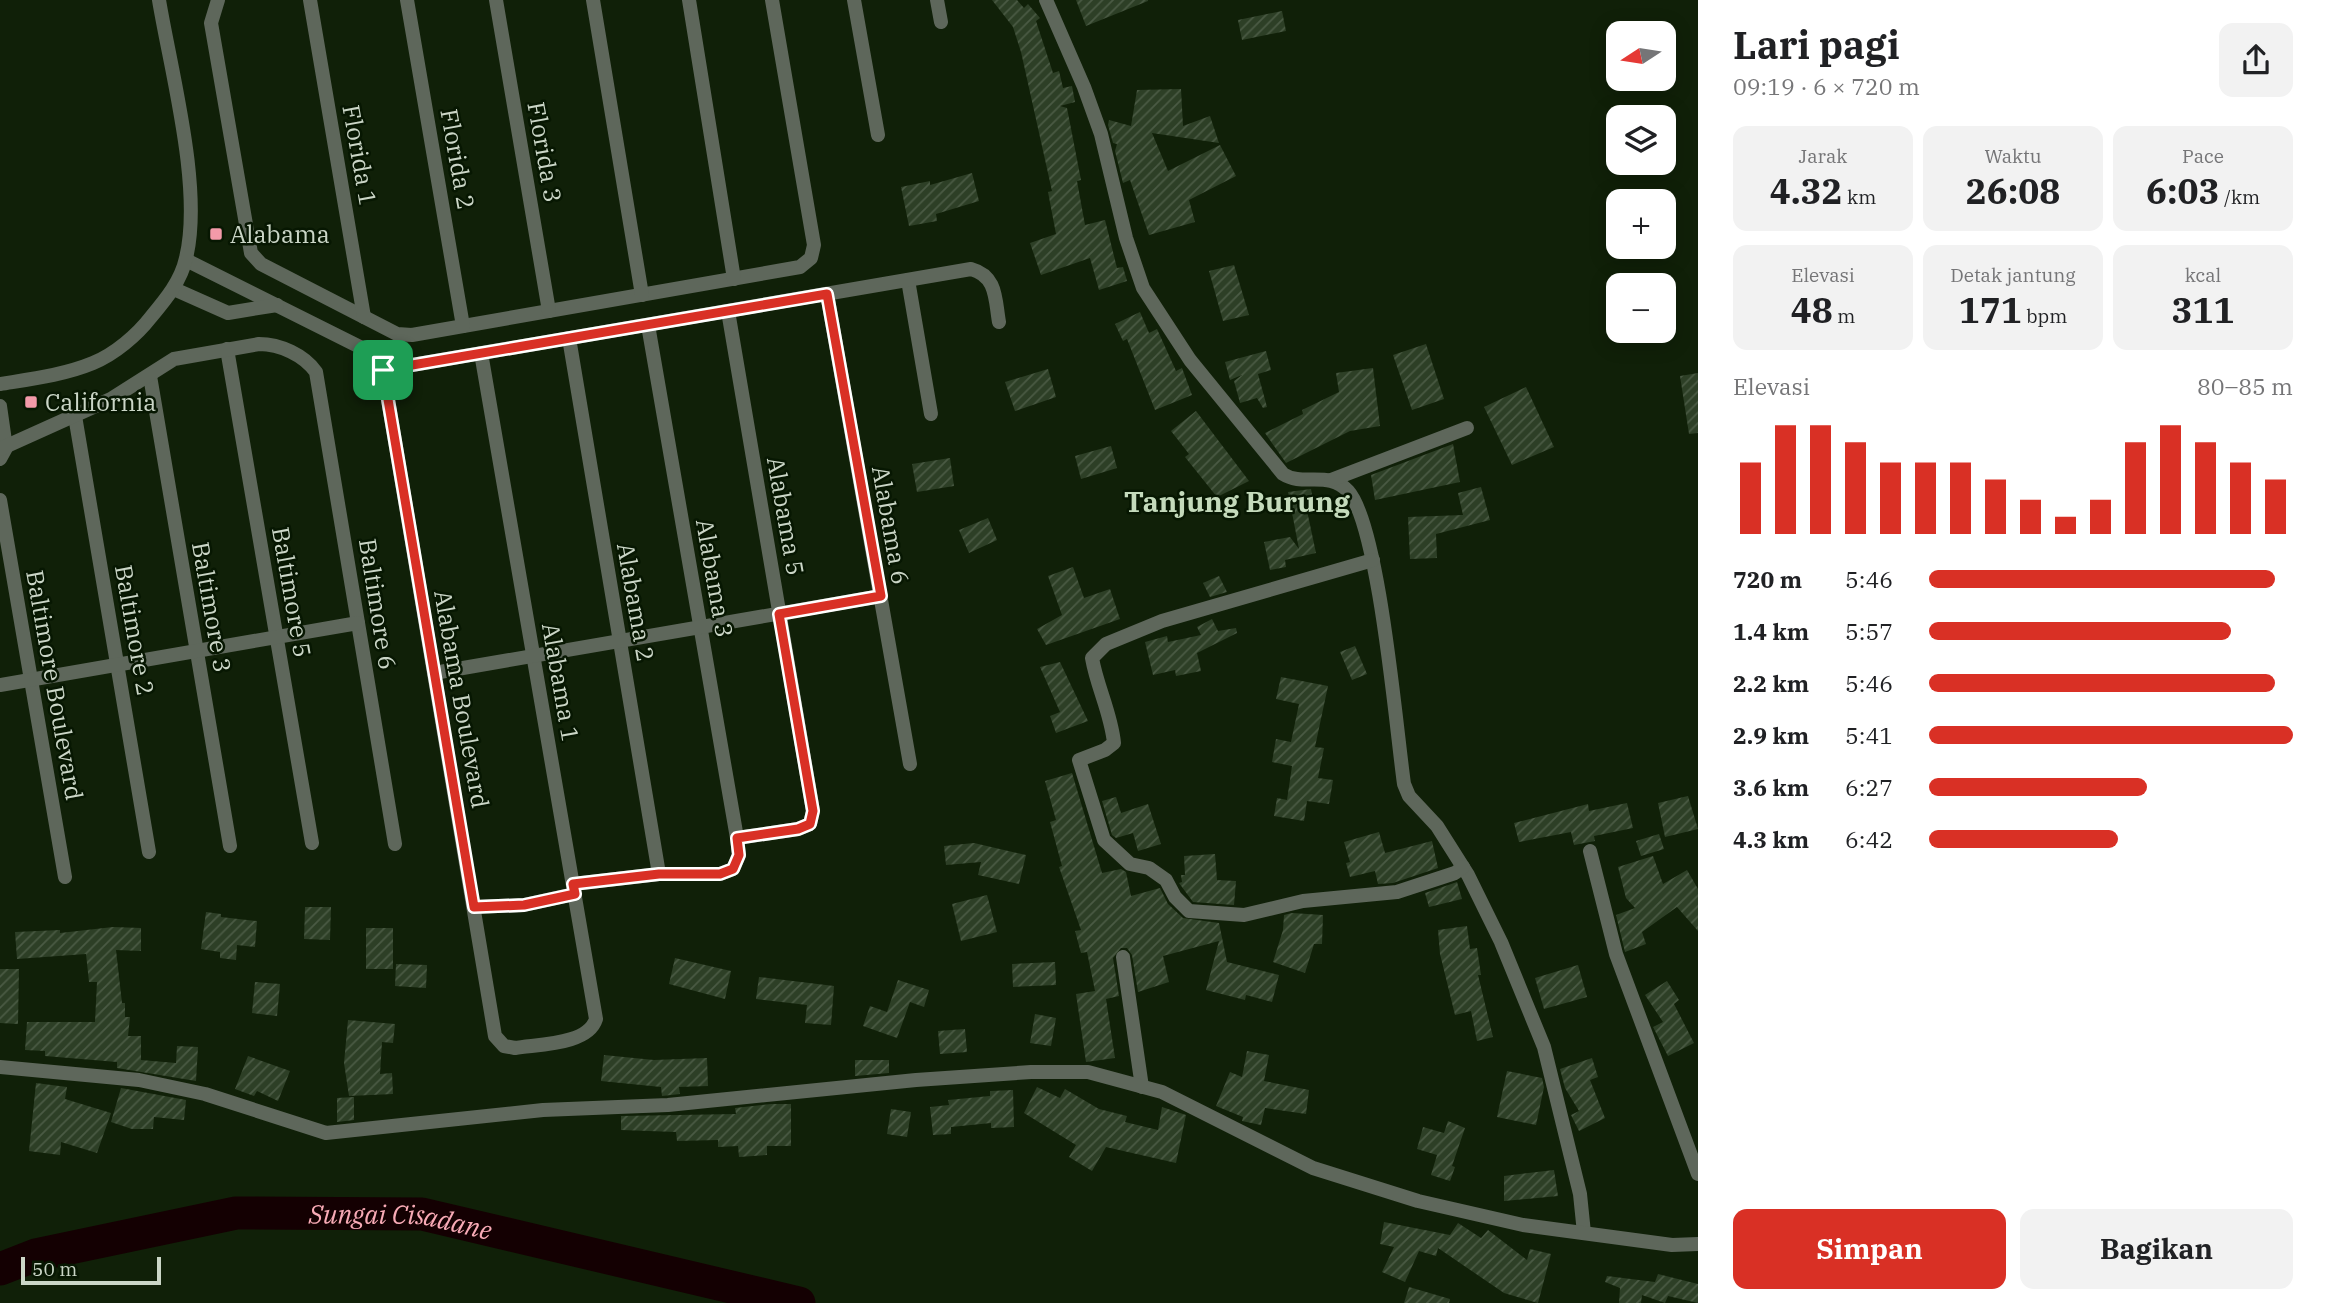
<!DOCTYPE html>
<html lang="id">
<meta charset="utf-8">
<style>
:root{--surface:#fff;--page:#f2f2f2;--text:#202124;--muted:#757577;--accent:#d93025}
body{margin:0;font-family:"IBM Plex Serif",serif;background:var(--page);color:var(--text);height:100vh;display:flex;flex-direction:column;font-size:26px;white-space:nowrap}
*{box-sizing:border-box;margin:0}
p{font-size:23px;color:var(--muted)}
.icon{flex:none;width:38px;height:38px;fill:none;stroke:currentColor;stroke-width:2;stroke-linecap:round;stroke-linejoin:round}
.map{position:relative;flex:1;overflow:hidden}
.drawer{display:flex;flex-direction:column;background:var(--surface);width:630px}
.drawer>*{flex:none}
.needle{width:46px;rotate:258deg}
.tools{position:absolute;left:1606px;top:21px;display:grid;gap:14px}
.tools a{display:grid;place-items:center;width:70px;height:70px;border-radius:14px;background:var(--surface);box-shadow:0 4px 18px #0003;font-size:35px}
.scale{position:absolute;left:21px;bottom:18px;width:140px;box-sizing:border-box;padding-left:7px;border:4px solid #cbd6c7;border-top:0;font-size:19px;line-height:24px;white-space:nowrap;color:#cbd6c7;-webkit-text-stroke:5px #071702;paint-order:stroke}
.pin{position:absolute;display:grid;place-items:center;width:60px;height:60px;color:#fff;margin:-30px;border-radius:14px;box-shadow:0 4px 10px #0006}
.round{display:grid;place-items:center;flex:none;width:74px;height:74px;border-radius:14px;background:var(--page)}
.overview{display:flex;align-items:center;justify-content:space-between;height:119px;padding:0 35px}
h1{font-size:38px;font-weight:700;line-height:52px}
.metrics{display:grid;grid-template-columns:repeat(3,1fr);gap:10px;height:119px;padding:7px 35px}
.metrics div{display:grid;align-content:center;border-radius:14px;background:var(--page);text-align:center}
.metrics b{font-size:35px;font-weight:700}
.metrics small{font-size:19px;font-weight:400}
.metrics p{font-size:19px}
.chart{height:196px;padding:14px 35px}
.chart p{display:flex;justify-content:space-between}
.chart svg{width:100%;height:126px;margin-top:7px;stroke:var(--accent);stroke-width:6}
.action{display:flex;gap:14px;margin-top:auto;padding:14px 35px}
.action a{flex:1;height:80px;border-radius:14px;background:var(--accent);color:#fff;font-size:28px;font-weight:700;line-height:80px;text-align:center}
.action a+a{background:var(--page);color:var(--text)}
ul{padding:0 35px;list-style:none;font-size:23px}
li{display:grid;grid-template-columns:112px 84px 1fr;align-items:center;height:52px}
li i{height:18px;border-radius:9px;background:var(--accent)}
main{display:flex;flex:1;min-height:0}
.map>svg:first-child{display:block}
.lines{fill:none;stroke-linecap:round;stroke-linejoin:round}
.river{stroke:#140002;stroke-width:33}
.building{fill:url(#building-hatch)}
.street{stroke:#5e675b;stroke-width:14}
.route-casing{stroke:#fff;stroke-width:14}
.route{stroke:#d93025;stroke-width:9}
.poi-dot{fill:#f39aa9;stroke:#071702;stroke-width:2.5}
.labels{text-anchor:middle;dominant-baseline:central;stroke-width:5;stroke-linejoin:round;paint-order:stroke}
.street-label{font-size:24px;fill:#cbd6c7;stroke:#071702}
.poi-label{font-size:24px;fill:#cbd6c7;stroke:#071702;text-anchor:start}
.water-label{font-size:26px;font-style:italic;fill:#f8aab6;stroke:#071702}
.quarter-label{font-size:28px;font-weight:bold;fill:#c4dabb;stroke:#071702}
</style>
<main>
<div class="map">
<svg width="1698" height="1303" viewBox="0 0 1698 1303">
<defs>
<pattern id="building-hatch" width="6" height="6" patternUnits="userSpaceOnUse" patternTransform="scale(1.75)"><rect width="6" height="6" fill="#2d3f26"/><path d="M-1 1l2-2M0 6l6-6M5 7l2-2" fill="none" stroke="#4a5a44"/></pattern>
</defs>
<rect width="100%" height="100%" fill="#102008"/>
<g class="lines">
<path class="river" id="s1" d="M 0,1269 L 36,1255 L 236,1213 L 422,1214 L 799,1303"/>
</g>
<g class="building">
<path d="M 992,0 L 1017,0 L 1024,8 L 1028,4 L 1040,18 L 1036,21 L 1053,73 L 1059,71 L 1063,88 L 1072,86 L 1075,102 L 1060,106 L 1067,108 L 1081,180 L 1077,181 L 1085,225 L 1105,220 L 1117,268 L 1123,267 L 1127,281 L 1099,290 L 1090,258 L 1041,275 L 1030,243 L 1056,234 L 1048,192 L 1052,191 L 1021,52 L 1013,27 Z"/>
<path d="M 1076,0 L 1148,0 L 1148,1 L 1086,26 Z"/>
<path d="M 1282,11 L 1286,31 L 1242,40 L 1238,20 Z"/>
<path d="M 1181,89 L 1183,126 L 1210,116 L 1219,143 L 1152,133 L 1168,171 L 1220,145 L 1236,176 L 1189,200 L 1195,222 L 1149,235 L 1130,180 L 1123,183 L 1115,151 L 1117,144 L 1113,143 L 1108,125 L 1109,120 L 1131,126 L 1137,90 Z"/>
<path d="M 972,173 L 979,201 L 936,214 L 937,221 L 909,226 L 901,187 L 930,181 L 930,185 Z"/>
<path d="M 1234,265 L 1249,315 L 1223,321 L 1209,271 Z"/>
<path d="M 1140,312 L 1149,333 L 1157,329 L 1176,371 L 1182,368 L 1192,395 L 1155,410 L 1127,339 L 1123,341 L 1115,324 Z"/>
<path d="M 1426,344 L 1444,399 L 1412,410 L 1393,355 Z"/>
<path d="M 1266,351 L 1271,370 L 1258,374 L 1267,407 L 1263,408 L 1257,398 L 1240,403 L 1234,381 L 1242,375 L 1230,380 L 1225,362 Z"/>
<path d="M 1373,368 L 1380,426 L 1350,431 L 1286,463 L 1265,433 L 1303,414 L 1302,410 L 1339,392 L 1336,373 Z"/>
<path d="M 1048,369 L 1056,397 L 1015,411 L 1005,382 Z"/>
<path d="M 1698,373 L 1698,433 L 1689,434 L 1680,376 Z"/>
<path d="M 1526,387 L 1554,447 L 1512,465 L 1484,407 Z"/>
<path d="M 1196,411 L 1249,481 L 1217,497 L 1185,457 L 1189,454 L 1171,431 Z"/>
<path d="M 1453,444 L 1460,482 L 1375,500 L 1371,475 Z"/>
<path d="M 1111,446 L 1117,468 L 1081,479 L 1075,456 Z"/>
<path d="M 950,458 L 954,486 L 917,492 L 912,464 Z"/>
<path d="M 1481,487 L 1490,520 L 1436,534 L 1437,558 L 1410,559 L 1408,517 L 1463,515 L 1458,493 Z"/>
<path d="M 1311,489 L 1314,505 L 1306,506 L 1316,553 L 1285,560 L 1286,567 L 1270,570 L 1264,542 L 1290,537 L 1299,549 L 1288,492 Z"/>
<path d="M 988,518 L 997,540 L 969,553 L 959,530 Z"/>
<path d="M 1073,567 L 1084,598 L 1110,589 L 1120,619 L 1046,645 L 1037,629 L 1062,615 L 1048,576 Z"/>
<path d="M 1219,576 L 1227,592 L 1210,597 L 1203,583 Z"/>
<path d="M 1212,619 L 1218,631 L 1236,628 L 1237,633 L 1197,653 L 1201,671 L 1176,676 L 1175,670 L 1153,675 L 1145,642 L 1167,636 L 1168,642 L 1201,635 L 1197,627 Z"/>
<path d="M 1355,646 L 1367,674 L 1352,680 L 1340,652 Z"/>
<path d="M 1060,662 L 1088,721 L 1056,733 L 1050,716 L 1060,712 L 1040,667 Z"/>
<path d="M 1281,677 L 1328,686 L 1315,747 L 1324,748 L 1318,778 L 1333,780 L 1329,804 L 1307,801 L 1304,821 L 1274,816 L 1277,798 L 1287,800 L 1292,766 L 1272,762 L 1276,739 L 1291,742 L 1299,704 L 1276,699 Z"/>
<path d="M 1072,773 L 1102,873 L 1121,869 L 1126,872 L 1131,896 L 1160,888 L 1168,904 L 1183,918 L 1219,923 L 1227,962 L 1279,975 L 1272,1002 L 1246,995 L 1245,1000 L 1206,990 L 1219,941 L 1163,956 L 1169,982 L 1138,992 L 1132,955 L 1127,948 L 1121,948 L 1113,958 L 1119,996 L 1106,999 L 1115,1058 L 1086,1062 L 1076,994 L 1095,991 L 1087,952 L 1081,953 L 1075,931 L 1081,930 L 1059,867 L 1062,866 L 1050,822 L 1056,820 L 1045,781 Z"/>
<path d="M 1688,796 L 1698,829 L 1665,837 L 1658,803 Z"/>
<path d="M 1116,797 L 1121,813 L 1148,804 L 1161,844 L 1138,851 L 1133,833 L 1116,838 L 1112,835 L 1102,801 Z"/>
<path d="M 1627,803 L 1633,828 L 1594,836 L 1595,841 L 1574,845 L 1571,832 L 1519,842 L 1514,823 L 1588,804 L 1589,811 Z"/>
<path d="M 1379,832 L 1385,853 L 1432,841 L 1438,868 L 1393,883 L 1378,884 L 1375,871 L 1350,877 L 1346,863 L 1350,862 L 1344,842 Z"/>
<path d="M 1659,834 L 1664,849 L 1641,856 L 1636,841 Z"/>
<path d="M 974,843 L 1026,855 L 1019,884 L 978,875 L 981,862 L 946,865 L 944,846 Z"/>
<path d="M 1215,854 L 1217,880 L 1236,881 L 1234,905 L 1193,902 L 1179,883 L 1182,882 L 1181,875 L 1185,875 L 1184,856 Z"/>
<path d="M 1653,856 L 1663,884 L 1687,870 L 1698,889 L 1698,931 L 1677,907 L 1642,932 L 1646,944 L 1625,952 L 1616,915 L 1635,908 L 1626,898 L 1618,867 Z"/>
<path d="M 1457,882 L 1462,899 L 1429,907 L 1425,893 Z"/>
<path d="M 987,895 L 997,932 L 961,941 L 952,904 Z"/>
<path d="M 305,907 L 331,907 L 330,940 L 304,939 Z"/>
<path d="M 206,912 L 221,914 L 221,917 L 257,921 L 255,947 L 237,945 L 236,960 L 220,958 L 220,952 L 201,949 Z"/>
<path d="M 1292,913 L 1323,915 L 1322,944 L 1314,944 L 1305,973 L 1273,962 L 1283,930 L 1284,915 Z"/>
<path d="M 1467,926 L 1470,949 L 1477,948 L 1481,975 L 1478,975 L 1493,1037 L 1477,1041 L 1471,1011 L 1455,1015 L 1440,954 L 1438,930 Z"/>
<path d="M 113,927 L 141,928 L 141,951 L 116,950 L 122,1003 L 125,1003 L 125,1017 L 130,1017 L 128,1036 L 141,1036 L 141,1060 L 176,1063 L 177,1046 L 198,1047 L 196,1081 L 117,1068 L 117,1062 L 45,1056 L 45,1051 L 25,1050 L 27,1022 L 95,1022 L 97,982 L 89,982 L 86,954 L 17,959 L 15,932 L 60,930 L 60,933 Z"/>
<rect x="366" y="928" width="27" height="41"/>
<path d="M 675,958 L 731,971 L 725,999 L 669,984 Z"/>
<path d="M 1055,962 L 1056,985 L 1013,987 L 1012,964 Z"/>
<path d="M 396,964 L 427,965 L 426,988 L 395,986 Z"/>
<path d="M 1578,965 L 1587,997 L 1544,1009 L 1535,978 Z"/>
<path d="M 0,969 L 19,969 L 18,1024 L 0,1023 Z"/>
<path d="M 759,977 L 834,986 L 831,1025 L 805,1023 L 807,1005 L 756,999 Z"/>
<path d="M 898,980 L 929,990 L 924,1007 L 910,1002 L 897,1038 L 863,1026 L 870,1006 L 887,1012 Z"/>
<path d="M 1667,981 L 1679,1000 L 1674,1004 L 1694,1043 L 1668,1056 L 1653,1027 L 1663,1022 L 1645,995 Z"/>
<path d="M 255,982 L 280,984 L 277,1016 L 252,1013 Z"/>
<path d="M 1035,1014 L 1056,1018 L 1051,1046 L 1030,1043 Z"/>
<path d="M 348,1020 L 395,1024 L 393,1043 L 382,1042 L 380,1074 L 392,1073 L 393,1094 L 349,1096 L 344,1063 Z"/>
<path d="M 965,1029 L 967,1052 L 940,1054 L 938,1031 Z"/>
<path d="M 1247,1051 L 1269,1055 L 1264,1081 L 1309,1090 L 1306,1114 L 1265,1108 L 1261,1125 L 1242,1121 L 1243,1117 L 1216,1106 L 1230,1072 L 1242,1077 Z"/>
<path d="M 604,1055 L 654,1060 L 707,1058 L 708,1086 L 679,1087 L 680,1094 L 662,1096 L 661,1087 L 601,1081 Z"/>
<path d="M 248,1056 L 290,1071 L 278,1101 L 257,1091 L 254,1096 L 235,1089 Z"/>
<path d="M 1592,1058 L 1598,1077 L 1590,1080 L 1605,1118 L 1579,1131 L 1571,1115 L 1579,1111 L 1565,1088 L 1560,1069 Z"/>
<path d="M 855,1060 L 889,1060 L 889,1073 L 855,1076 Z"/>
<path d="M 1507,1071 L 1542,1078 L 1544,1087 L 1536,1125 L 1497,1117 Z"/>
<path d="M 36,1083 L 67,1087 L 65,1099 L 111,1113 L 97,1153 L 61,1142 L 60,1155 L 29,1151 Z"/>
<path d="M 1037,1087 L 1060,1098 L 1065,1089 L 1099,1109 L 1127,1116 L 1125,1122 L 1158,1130 L 1162,1107 L 1186,1115 L 1176,1163 L 1106,1147 L 1092,1171 L 1069,1157 L 1076,1145 L 1024,1113 Z"/>
<path d="M 121,1088 L 186,1100 L 184,1120 L 154,1117 L 153,1129 L 132,1129 L 111,1122 Z"/>
<path d="M 1013,1090 L 1014,1127 L 991,1128 L 991,1123 L 951,1127 L 951,1134 L 933,1135 L 930,1107 L 949,1105 L 948,1100 L 990,1096 L 990,1091 Z"/>
<path d="M 354,1097 L 354,1120 L 337,1122 L 337,1098 Z"/>
<path d="M 771,1104 L 791,1104 L 791,1146 L 767,1146 L 767,1155 L 739,1157 L 738,1146 L 718,1147 L 718,1140 L 677,1141 L 676,1132 L 621,1130 L 621,1116 L 736,1114 L 735,1108 Z"/>
<path d="M 891,1109 L 911,1112 L 907,1137 L 887,1134 Z"/>
<path d="M 1448,1121 L 1465,1128 L 1452,1166 L 1455,1167 L 1450,1181 L 1431,1175 L 1437,1155 L 1417,1149 L 1423,1127 L 1444,1133 Z"/>
<path d="M 1554,1170 L 1558,1196 L 1504,1201 L 1504,1176 Z"/>
<path d="M 1384,1222 L 1450,1235 L 1458,1223 L 1481,1238 L 1488,1230 L 1527,1260 L 1530,1249 L 1551,1254 L 1538,1303 L 1504,1293 L 1438,1248 L 1436,1256 L 1419,1251 L 1405,1282 L 1382,1272 L 1394,1247 L 1380,1244 Z"/>
<path d="M 1658,1274 L 1698,1284 L 1698,1303 L 1668,1296 L 1665,1303 L 1642,1295 L 1641,1303 L 1619,1303 L 1620,1288 L 1605,1282 L 1607,1276 L 1655,1282 Z"/>
<path d="M 1409,1287 L 1450,1299 L 1449,1303 L 1404,1303 Z"/>
</g>
<g class="lines">
<g class="street">
<path d="M 218,0 L 211,23 L 251,253 L 261,264 L 397,334 L 412,335 L 800,267 L 811,258 L 814,245 L 772,0"/>
<path d="M 310,0 L 364,317"/>
<path d="M 407,0 L 463,326"/>
<path d="M 496,0 L 549,311"/>
<path d="M 593,0 L 642,295"/>
<path d="M 689,0 L 734,279"/>
<path d="M 854,0 L 878,135"/>
<path d="M 937,0 L 941,22"/>
<path d="M 1046,0 L 1084,87 L 1101,134 L 1126,238 L 1143,288 L 1190,360 L 1283,474 C 1303,487 1329,470 1348,491 C 1379,525 1396,727 1404,784 L 1409,796 L 1437,826 L 1468,875 L 1501,942 L 1544,1047 L 1580,1194 L 1584,1233"/>
<path d="M 186,260 L 372,353 L 383,370 L 495,1036 L 504,1046 L 515,1048 C 538,1044 588,1045 596,1019 L 481,353"/>
<path d="M 908,280 L 931,414"/>
<path d="M 174,289 L 228,313 L 277,305"/>
<path d="M 827,294 L 910,764"/>
<path d="M 648,325 L 737,838"/>
<path d="M 569,338 L 659,874"/>
<path d="M 227,349 L 312,843"/>
<path d="M 383,370 L 971,269 C 997,276 995,299 999,322"/>
<path d="M 150,376 L 230,846"/>
<path d="M 0,384 C 31,379 64,375 93,363 C 115,354 137,335 151,317 C 166,299 181,281 186,258 C 203,189 171,72 159,0"/>
<path d="M 0,406 L 6,448 L 0,459"/>
<path d="M 75,416 L 149,852"/>
<path d="M 0,449 L 111,399 L 174,359 L 259,344 C 280,344 304,355 316,372 L 395,844"/>
<path d="M 1331,480 L 1467,428"/>
<path d="M 0,500 L 65,877"/>
<path d="M 1373,560 L 1162,621 L 1106,644 L 1092,658 C 1097,687 1111,713 1114,743 L 1105,750 L 1079,760 L 1104,840 L 1130,864 L 1149,868 L 1166,880 L 1175,897 L 1189,911 L 1244,915 L 1303,901 L 1397,892 L 1455,873 L 1463,867"/>
<path d="M 434,673 L 881,596"/>
<path d="M 0,685 L 358,623"/>
<path d="M 1590,851 L 1616,954 L 1698,1174"/>
<path d="M 573,884 L 659,874 L 720,874 L 733,869 L 739,855 L 737,838 L 798,829 L 810,824 L 813,811 L 728,311"/>
<path d="M 474,907 L 524,905 L 574,894"/>
<path d="M 1123,957 L 1142,1087"/>
<path d="M 0,1067 L 139,1080 L 205,1094 L 326,1133 L 543,1110 L 668,1105 L 916,1080 L 1031,1072 L 1088,1072 L 1162,1092 L 1313,1168 L 1418,1201 L 1523,1225 L 1672,1245 L 1698,1244"/>
</g>
</g>
<g class="lines">
<g class="route-casing">
<path id="route" d="M 827,294 L 881,596 L 779,614 L 813,811 L 810,824 L 798,829 L 737,838 L 739,855 L 733,869 L 720,874 L 659,874 L 573,884 L 575,894 L 524,905 L 474,907 L 383,370 Z"/>
</g>
<use href="#route" class="route"/>
</g>
<g class="poi-dot">
<rect x="209" y="227" width="14" height="14" rx="3.5"/>
<rect x="24" y="395" width="14" height="14" rx="3.5"/>
</g>
<g class="labels">
<g class="street-label">
<text transform="translate(545 152) rotate(80)">Florida 3</text>
<text transform="translate(360 155) rotate(80)">Florida 1</text>
<text transform="translate(458 159) rotate(80)">Florida 2</text>
<text transform="translate(786 516) rotate(80)">Alabama 5</text>
<text transform="translate(891 525) rotate(80)">Alabama 6</text>
<text transform="translate(715 578) rotate(80)">Alabama 3</text>
<text transform="translate(292 592) rotate(80)">Baltimore 5</text>
<text transform="translate(636 602) rotate(80)">Alabama 2</text>
<text transform="translate(378 604) rotate(81)">Baltimore 6</text>
<text transform="translate(212 607) rotate(80)">Baltimore 3</text>
<text transform="translate(135 630) rotate(80)">Baltimore 2</text>
<text transform="translate(561 682) rotate(80)">Alabama 1</text>
<text transform="translate(55 685) rotate(80)">Baltimore Boulevard</text>
<text transform="translate(462 699) rotate(80)">Alabama Boulevard</text>
</g>
<g class="poi-label">
<text x="230" y="234">Alabama</text>
<text x="45" y="402">California</text>
</g>
<g class="water-label">
<text stroke="none"><textPath href="#s1" startOffset="408">Sungai Cisadane</textPath></text>
</g>
<g class="quarter-label">
<text x="1237" y="501">Tanjung Burung</text>
</g>
</g>
</svg>
<div class="tools">
<a><svg class="needle" viewBox="-14 -14 28 28"><path d="M0-13l5 13h-10z" fill="#e53935"/><path d="M0 13l5-13h-10z" fill="#757577"/></svg></a>
<a><svg class="icon" aria-label="layers" viewBox="0 0 24 24"><path d="M12 4l9 5-9 5-9-5zM3 14l9 5 9-5"/></svg></a>
<a>+</a>
<a>−</a>
</div>
<div class="scale">50 m</div>
<div class="pin" style="left:383px;top:370px;background:#1e9e55"><svg class="icon" aria-label="arrive" viewBox="0 0 24 24"><path d="M6 21V4h12l-3 4 3 4H6"/></svg></div>
</div>
<section class="drawer">
<div class="overview"><div><h1>Lari pagi</h1><p>09:19 · 6 × 720 m</p></div><a class="round"><svg class="icon" aria-label="share" viewBox="0 0 24 24"><path d="M12 15V3M7 8l5-5 5 5M5 13v7h14v-7"/></svg></a></div>
<div class="metrics">
<div><p>Jarak</p><b>4.32<small> km</small></b></div>
<div><p>Waktu</p><b>26:08</b></div>
<div><p>Pace</p><b>6:03<small> /km</small></b></div>
</div>
<div class="metrics">
<div><p>Elevasi</p><b>48<small> m</small></b></div>
<div><p>Detak jantung</p><b>171<small> bpm</small></b></div>
<div><p>kcal</p><b>311</b></div>
</div>
<div class="chart"><p><span>Elevasi</span>80–85 m</p>
<svg viewBox="0 0 160 44" preserveAspectRatio="none"><path d="M5 44V19M15 44V6M25 44V6M35 44V12M45 44V19M55 44V19M65 44V19M75 44V25M85 44V32M95 44V38M105 44V32M115 44V12M125 44V6M135 44V12M145 44V19M155 44V25"/></svg>
</div>
<ul>
<li><b>720 m</b>5:46<i style="width:95%"></i></li>
<li><b>1.4 km</b>5:57<i style="width:83%"></i></li>
<li><b>2.2 km</b>5:46<i style="width:95%"></i></li>
<li><b>2.9 km</b>5:41<i style="width:100%"></i></li>
<li><b>3.6 km</b>6:27<i style="width:60%"></i></li>
<li><b>4.3 km</b>6:42<i style="width:52%"></i></li>
</ul>
<div class="action"><a>Simpan</a><a>Bagikan</a></div>
</section>
</main>
